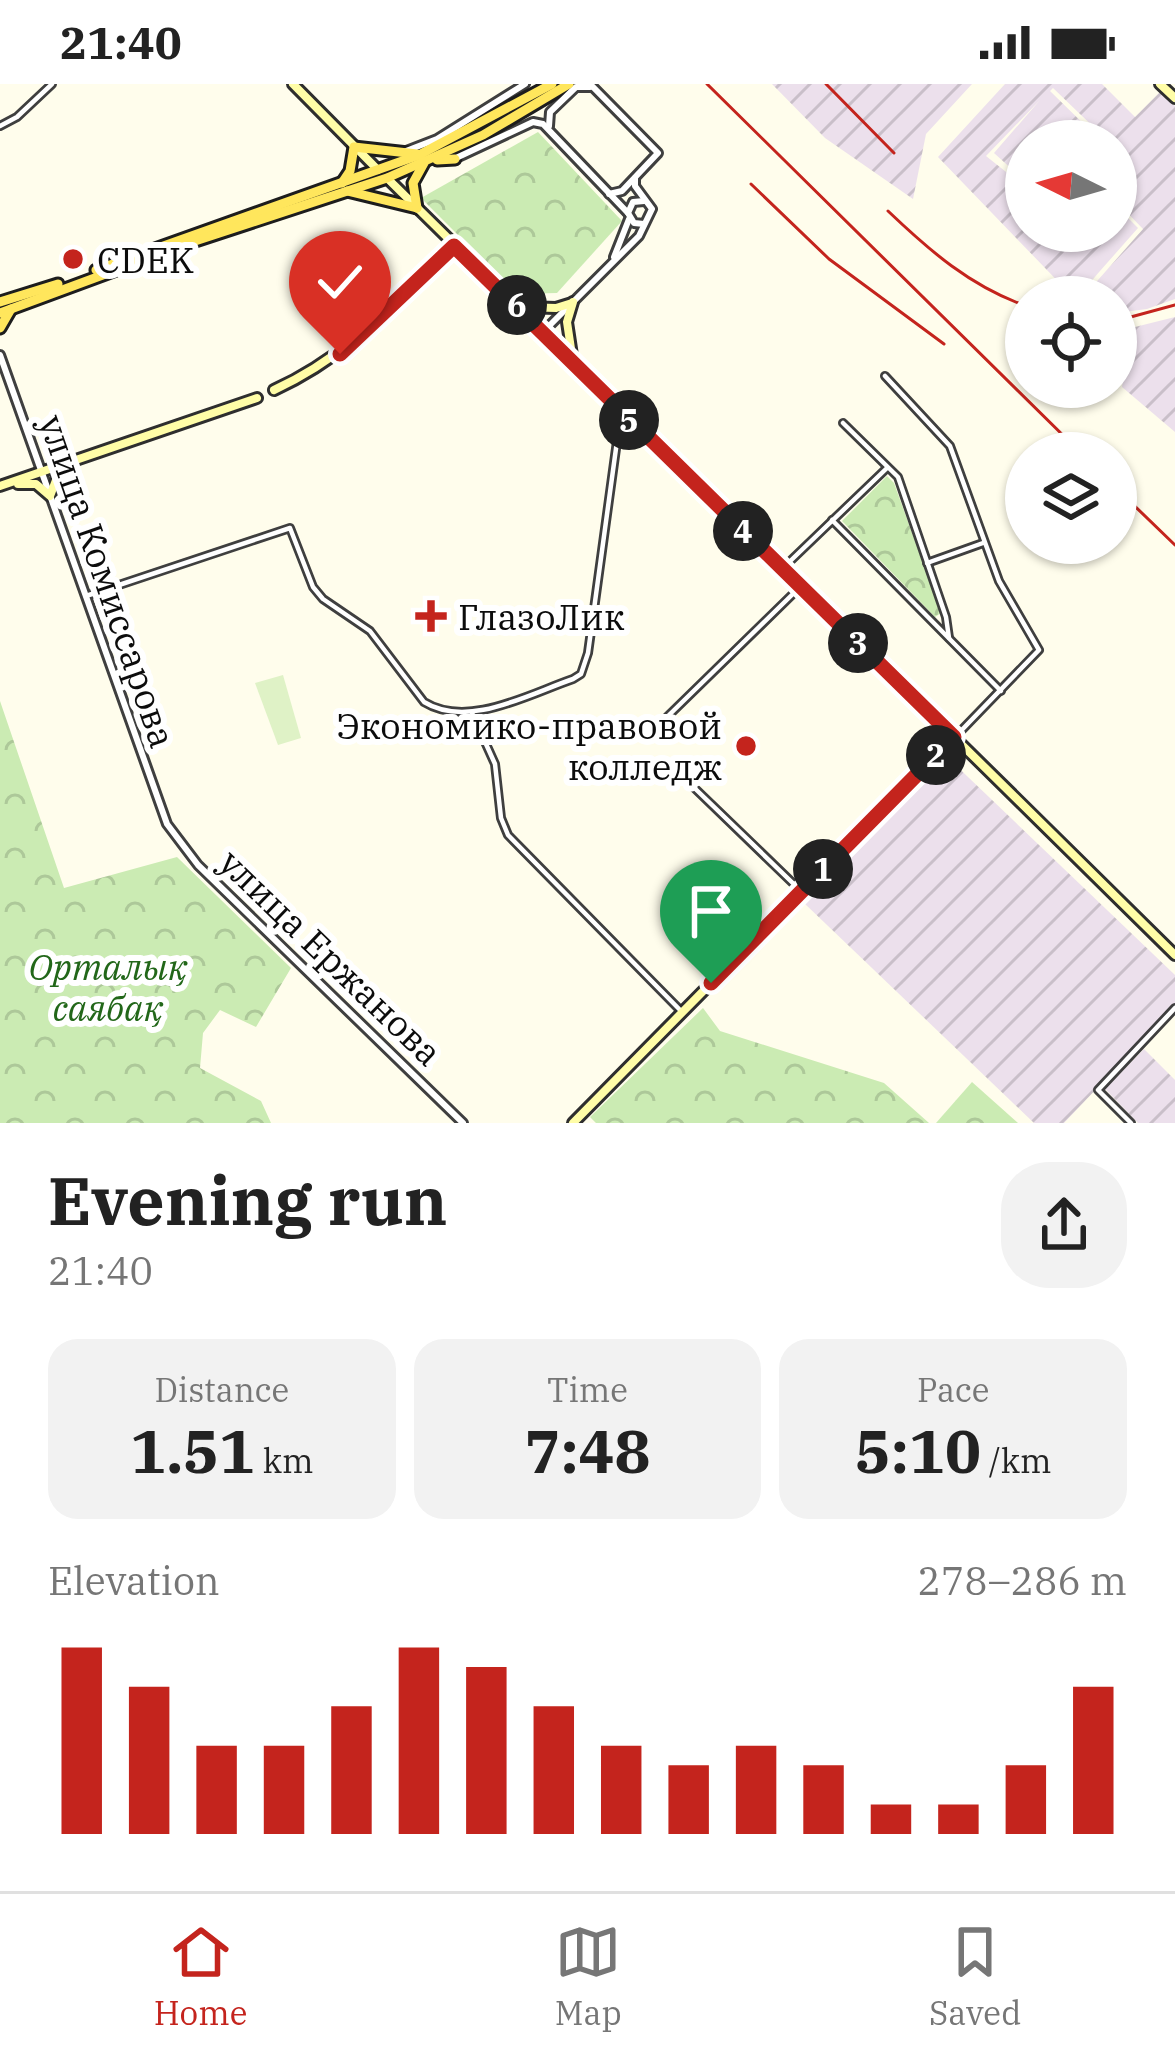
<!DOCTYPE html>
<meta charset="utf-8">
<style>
:root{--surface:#fff;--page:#f2f2f2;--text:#222;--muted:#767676;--line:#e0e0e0;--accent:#c4241d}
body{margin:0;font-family:"IBM Plex Serif",serif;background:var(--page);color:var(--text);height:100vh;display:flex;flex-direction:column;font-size:45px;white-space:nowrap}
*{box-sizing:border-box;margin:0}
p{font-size:39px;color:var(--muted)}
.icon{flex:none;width:66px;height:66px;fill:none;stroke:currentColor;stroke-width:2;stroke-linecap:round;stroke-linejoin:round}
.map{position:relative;height:1039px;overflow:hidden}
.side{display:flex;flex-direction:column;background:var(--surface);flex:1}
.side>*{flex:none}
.needle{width:78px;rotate:275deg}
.tools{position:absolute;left:1005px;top:36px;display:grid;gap:24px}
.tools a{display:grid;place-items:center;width:132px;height:132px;border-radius:50%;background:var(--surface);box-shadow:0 3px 9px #0004;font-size:60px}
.pin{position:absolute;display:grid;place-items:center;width:102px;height:102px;color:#fff;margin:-123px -51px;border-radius:50% 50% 50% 0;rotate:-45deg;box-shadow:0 0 12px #0007}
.pin .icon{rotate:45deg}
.km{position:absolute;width:60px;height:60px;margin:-30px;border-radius:50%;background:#222;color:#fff;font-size:33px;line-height:60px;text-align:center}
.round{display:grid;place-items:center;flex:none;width:126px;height:126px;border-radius:48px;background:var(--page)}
.summary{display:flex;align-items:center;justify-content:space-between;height:204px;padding:0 48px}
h1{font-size:66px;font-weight:700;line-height:90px}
.figures{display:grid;grid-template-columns:repeat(3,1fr);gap:18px;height:204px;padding:12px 48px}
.figures div{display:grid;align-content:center;border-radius:30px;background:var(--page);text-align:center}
.figures b{font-size:60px;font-weight:700}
.figures small{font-size:33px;font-weight:400}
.figures p{font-size:33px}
.chart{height:336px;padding:24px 48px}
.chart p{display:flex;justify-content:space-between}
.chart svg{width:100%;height:216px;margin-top:12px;stroke:var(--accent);stroke-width:6}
.status{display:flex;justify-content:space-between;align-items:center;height:84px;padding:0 60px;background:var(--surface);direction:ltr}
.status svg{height:33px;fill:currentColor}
.tabs{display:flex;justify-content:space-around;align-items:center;height:168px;border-top:3px solid var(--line);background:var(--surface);font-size:33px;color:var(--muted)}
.tabs a{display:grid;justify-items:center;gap:6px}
.tabs .on{color:var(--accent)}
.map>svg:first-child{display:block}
.industrial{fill:url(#industrial-furrows)}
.park{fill:url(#park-crowns)}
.pitch{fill:#dff2c6}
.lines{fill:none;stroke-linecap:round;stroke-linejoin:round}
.minor-casing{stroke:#3f3f3f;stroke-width:10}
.tertiary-casing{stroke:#3f3f3f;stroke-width:12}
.secondary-casing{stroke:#2e2e2e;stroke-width:14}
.primary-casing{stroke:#1d1d1d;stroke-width:15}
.minor{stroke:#fff;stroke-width:4.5}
.tertiary{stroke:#fff;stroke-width:6}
.secondary{stroke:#fffda7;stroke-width:8}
.primary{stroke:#ffe65c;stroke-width:9}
.rail{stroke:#c4241d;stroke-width:3}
.route-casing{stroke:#fff;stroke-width:24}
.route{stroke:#c4241d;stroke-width:15}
.poi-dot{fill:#c4241d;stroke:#fff;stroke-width:4.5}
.labels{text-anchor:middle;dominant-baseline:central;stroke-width:12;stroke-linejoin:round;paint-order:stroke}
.poi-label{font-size:36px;fill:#0c0c0c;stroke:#fff;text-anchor:start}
.street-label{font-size:36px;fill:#0c0c0c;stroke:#fff}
.park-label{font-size:36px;font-style:italic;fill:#226719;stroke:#fff}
</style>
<div class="status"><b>21:40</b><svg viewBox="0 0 49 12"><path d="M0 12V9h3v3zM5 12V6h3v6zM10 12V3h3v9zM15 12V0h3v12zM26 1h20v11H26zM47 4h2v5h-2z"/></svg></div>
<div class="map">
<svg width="1175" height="1039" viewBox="0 0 1175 1039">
<defs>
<pattern id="industrial-furrows" width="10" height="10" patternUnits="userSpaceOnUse" patternTransform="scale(3)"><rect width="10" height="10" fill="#ece0ec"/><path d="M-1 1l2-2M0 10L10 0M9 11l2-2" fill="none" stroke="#c9bfc9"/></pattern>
<pattern id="park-crowns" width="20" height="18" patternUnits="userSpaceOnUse" patternTransform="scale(3)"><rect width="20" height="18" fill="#cbebb3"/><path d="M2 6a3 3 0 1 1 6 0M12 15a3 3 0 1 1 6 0" fill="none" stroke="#adc899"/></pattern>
</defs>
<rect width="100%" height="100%" fill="#fffdec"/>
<g class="industrial">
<path d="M 772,0 L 972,0 L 926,50 L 913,115 L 825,54 Z"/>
<path d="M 1005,0 L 1102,0 L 1135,33 L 1160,8 L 1175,22 L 1175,215 L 1147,225 L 1116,229 L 1116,213 L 1083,213 L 1143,145 L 1116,117 L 1116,57 L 1108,57 L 1053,4 L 1050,7 L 1101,57 L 1026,57 L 1026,98 L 994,69 L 1040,16 L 986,72 L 1026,104 L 1026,147 L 1116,147 L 1116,122 L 1138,144 L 1077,213 L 1073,213 L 938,73 Z"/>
<path d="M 1175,233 L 1175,348 L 1122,303 L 1131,244 Z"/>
<path d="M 945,671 L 1175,891 L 1175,922 L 1064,1039 L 1034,1039 L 804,819 Z"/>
<path d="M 1144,965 L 1175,996 L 1175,1039 L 1138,1039 L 1105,1005 Z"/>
</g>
<g class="park">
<path d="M 538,48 L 622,137 L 557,209 L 517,210 L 421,114 Z"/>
<path d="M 887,392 L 894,399 L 941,529 L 935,533 L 842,437 Z"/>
<path d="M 0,617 L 64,804 L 177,773 L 291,884 L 256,943 L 220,926 L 203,949 L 200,984 L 261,1017 L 271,1039 L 0,1039 Z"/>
<path d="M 703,924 L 720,947 L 884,999 L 929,1039 L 596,1039 L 590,1033 Z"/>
<path d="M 972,998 L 1018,1039 L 936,1039 Z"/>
</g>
<path class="pitch" d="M 283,591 L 301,654 L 278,661 L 255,599 Z"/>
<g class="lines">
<g class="minor-casing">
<g id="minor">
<path d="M 0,42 L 17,33 L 52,0"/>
<path d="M 885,292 L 950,362 L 999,497 L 1039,566 L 956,652"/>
<path d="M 843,339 L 898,393 L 946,533 L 949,554"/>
<path d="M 832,436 L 1001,607"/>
<path d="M 927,479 L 983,459"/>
<path d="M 783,484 L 887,384"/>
<path d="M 86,512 L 290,444 L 313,503 L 323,515 L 370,547 L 424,618 C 468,645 529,610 573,595 L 581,590 L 588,569 L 621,328"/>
<path d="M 472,629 L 495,680 L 501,734 L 508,751 L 683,929"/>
<path d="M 667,633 L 800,503"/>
<path d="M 681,691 L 801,807"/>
<path d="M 1131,1039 L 1098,1006 L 1175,924"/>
</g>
</g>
<g class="tertiary-casing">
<g id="tertiary">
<path d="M 590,0 L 658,69 L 622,107 L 609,110"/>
<path d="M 549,42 L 550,28 L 576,3 L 590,3"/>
<path d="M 406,67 L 437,55 L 525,0"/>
<path d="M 456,74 L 533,38 L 543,40 L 628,129"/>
<path d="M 644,117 L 633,118 L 628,129 L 634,139 L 644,140"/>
<path d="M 614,173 L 629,135"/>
<path d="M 542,249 L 639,152 L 652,125 L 635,102 L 635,94"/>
<path d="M 0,271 L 167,740 L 198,781 L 463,1039"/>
</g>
</g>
<g class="secondary-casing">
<g id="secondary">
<path d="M 293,0 L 378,86"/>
<path d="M 1160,0 L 1175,14"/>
<path d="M 387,94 L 1175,871"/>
<path d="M 573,218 L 567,238 L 573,278"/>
<path d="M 522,223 L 556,224 L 572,219"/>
<path d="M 274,306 C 349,272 395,218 454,162"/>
<path d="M 18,400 L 36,400 L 50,412 L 58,391 L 68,380"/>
<path d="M 0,402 L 257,314"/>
<path d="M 573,1039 L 954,653"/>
</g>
</g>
<g class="primary-casing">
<g id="primary">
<path d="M 437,76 L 455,75"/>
<path d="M 342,99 L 350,87 L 354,63 L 417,70"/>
<path d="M 347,107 L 417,124"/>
<path d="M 417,124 L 413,99 L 424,79"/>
<path d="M 96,186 L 419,71 L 552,0"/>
<path d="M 0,218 L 58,200"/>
<path d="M 0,229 L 192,158 L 387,94 L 483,51 L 569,0"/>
<path d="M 0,244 L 11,225"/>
</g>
</g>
<use href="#minor" class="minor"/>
<use href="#tertiary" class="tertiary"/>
<use href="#secondary" class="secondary"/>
<use href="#primary" class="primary"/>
<g class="rail">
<path d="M 707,0 L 1081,369"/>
<path d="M 826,0 L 894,69"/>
<path d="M 751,100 L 829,175 L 944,260"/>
<path d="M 888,127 C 930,167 970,202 1026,222"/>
<path d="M 1116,237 L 1175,221"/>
<path d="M 1116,404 L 1175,461"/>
</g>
</g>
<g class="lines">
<g class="route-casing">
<path id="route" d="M 340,270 L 454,162 L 954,653 L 711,899"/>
</g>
<use href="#route" class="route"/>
</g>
<g class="poi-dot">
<circle cx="73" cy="175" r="12"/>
<path d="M425 514h12v12h12v12h-12v12h-12v-12h-12v-12h12z"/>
<circle cx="746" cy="662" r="12"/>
</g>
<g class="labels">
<g class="poi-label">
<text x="97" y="175">CDEK</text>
<text x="458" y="532">ГлазоЛик</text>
<text x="722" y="641" text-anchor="end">Экономико-правовой<tspan x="722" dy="41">колледж</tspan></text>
</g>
<g class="street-label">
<text transform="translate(108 497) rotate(71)">улица Комиссарова</text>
<text transform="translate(331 873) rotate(44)">улица Ержанова</text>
</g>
<g class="park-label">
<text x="108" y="882">Орталық<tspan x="108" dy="41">саябақ</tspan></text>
</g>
</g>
</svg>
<div class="tools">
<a><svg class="needle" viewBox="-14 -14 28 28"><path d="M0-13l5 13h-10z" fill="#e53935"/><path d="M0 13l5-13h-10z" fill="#767676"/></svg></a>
<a><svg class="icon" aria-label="locate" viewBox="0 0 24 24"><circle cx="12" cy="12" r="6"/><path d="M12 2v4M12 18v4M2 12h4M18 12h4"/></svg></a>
<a><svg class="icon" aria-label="layers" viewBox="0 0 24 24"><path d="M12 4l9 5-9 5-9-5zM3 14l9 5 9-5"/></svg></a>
</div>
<div class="pin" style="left:711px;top:899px;background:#1e9e55"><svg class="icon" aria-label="arrive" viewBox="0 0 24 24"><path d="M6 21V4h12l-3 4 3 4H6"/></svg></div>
<div class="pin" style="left:340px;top:270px;background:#d93025"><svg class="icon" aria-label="check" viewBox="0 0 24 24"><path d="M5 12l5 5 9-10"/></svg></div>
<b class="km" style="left:823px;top:785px">1</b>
<b class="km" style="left:936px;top:671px">2</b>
<b class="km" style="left:858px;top:559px">3</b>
<b class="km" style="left:743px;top:447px">4</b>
<b class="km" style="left:629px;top:336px">5</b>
<b class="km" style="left:517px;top:221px">6</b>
</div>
<section class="side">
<div class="summary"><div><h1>Evening run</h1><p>21:40</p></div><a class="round"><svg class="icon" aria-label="share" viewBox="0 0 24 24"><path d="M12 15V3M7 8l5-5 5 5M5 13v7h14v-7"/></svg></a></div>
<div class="figures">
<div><p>Distance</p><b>1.51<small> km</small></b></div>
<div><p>Time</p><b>7:48</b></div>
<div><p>Pace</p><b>5:10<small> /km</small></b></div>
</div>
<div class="chart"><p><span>Elevation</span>278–286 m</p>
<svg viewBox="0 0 160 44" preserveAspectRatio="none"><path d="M5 44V6M15 44V14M25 44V26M35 44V26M45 44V18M55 44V6M65 44V10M75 44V18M85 44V26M95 44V30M105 44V26M115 44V30M125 44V38M135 44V38M145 44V30M155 44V14"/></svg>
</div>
</section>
<nav class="tabs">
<a class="on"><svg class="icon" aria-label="home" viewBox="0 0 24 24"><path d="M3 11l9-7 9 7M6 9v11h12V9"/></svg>Home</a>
<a><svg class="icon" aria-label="map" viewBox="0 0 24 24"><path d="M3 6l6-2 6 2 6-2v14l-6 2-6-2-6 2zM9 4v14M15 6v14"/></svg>Map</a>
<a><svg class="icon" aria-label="saved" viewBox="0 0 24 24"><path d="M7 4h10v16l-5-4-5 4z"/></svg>Saved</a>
</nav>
